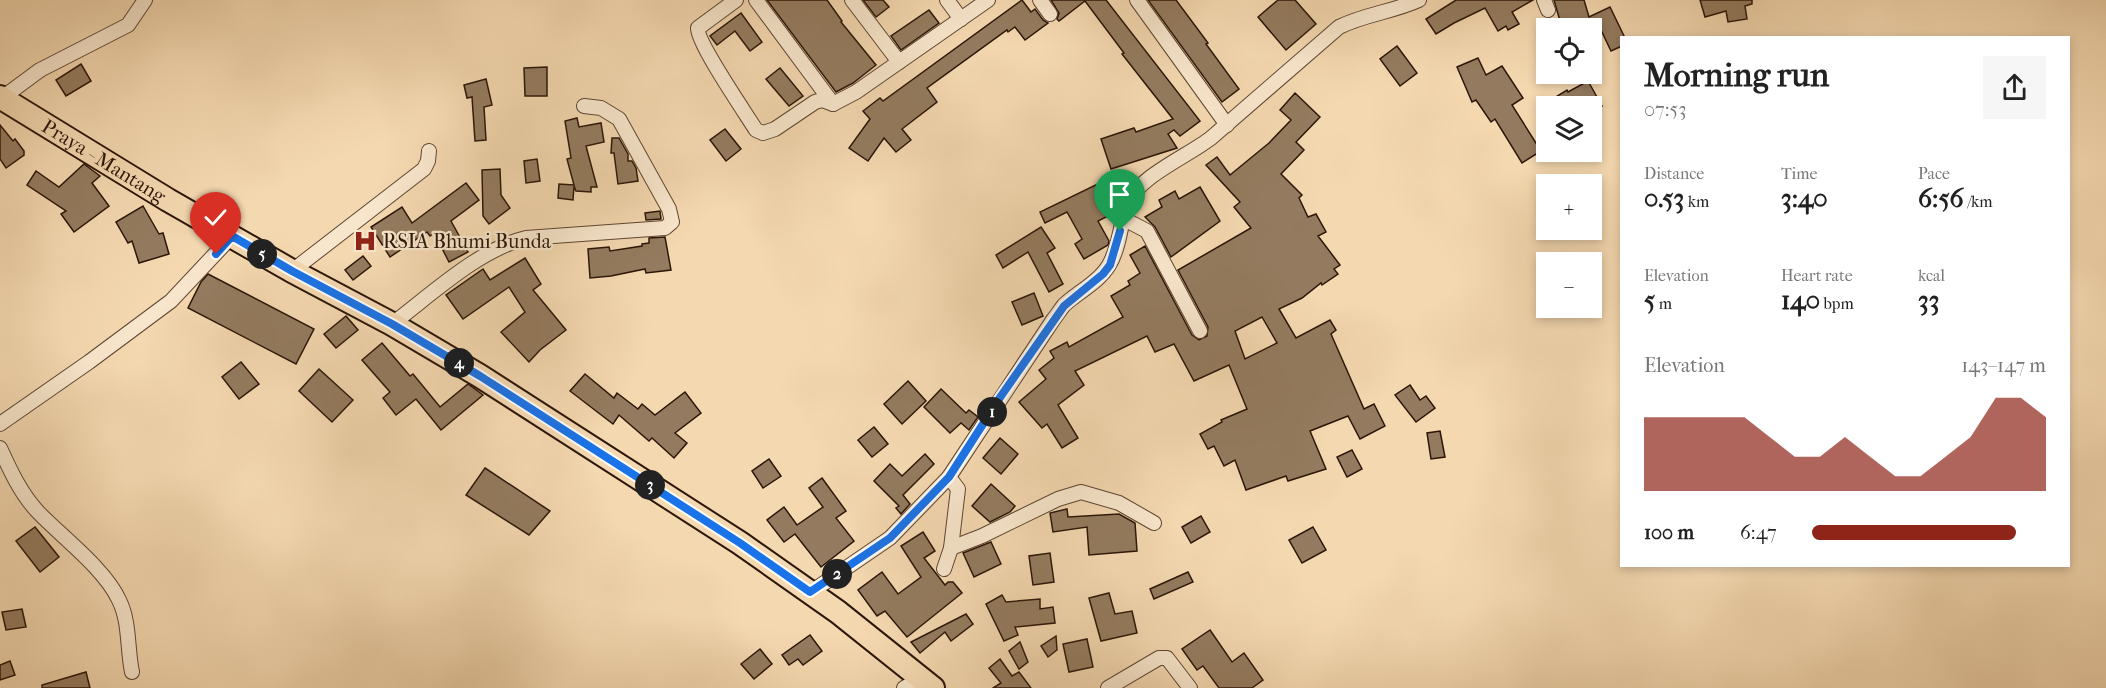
<!DOCTYPE html>
<meta charset="utf-8">
<style>
:root{--surface:#fff;--page:#f6f6f6;--text:#222;--muted:#767676;--accent:#8f2418}
body{margin:0;font-family:"IM FELL French Canon",serif;background:var(--page);color:var(--text);height:100vh;display:flex;flex-direction:column;font-size:22px;white-space:nowrap}
*{box-sizing:border-box;margin:0}
p{font-size:20px;color:var(--muted)}
.icon{flex:none;width:33px;height:33px;fill:none;stroke:currentColor;stroke-width:2;stroke-linecap:round;stroke-linejoin:round}
.map{position:relative;flex:1;overflow:hidden}
.side{position:absolute;left:1620px;top:36px;width:450px;height:531px;display:flex;flex-direction:column;background:var(--surface);border-radius:0px;box-shadow:0 3px 9px #0003}
.side>*{flex:none}
.controls{position:absolute;left:1536px;top:18px;display:grid;gap:12px}
.controls a{display:grid;place-items:center;width:66px;height:66px;border-radius:0px;background:var(--surface);box-shadow:0 3px 9px #0003;font-size:30px}
.pin{position:absolute;display:grid;place-items:center;width:51px;height:51px;color:#fff;margin:-62px -26px;border-radius:50% 50% 50% 0;rotate:-45deg;box-shadow:0 0 6px #0007}
.pin .icon{rotate:45deg}
.km{position:absolute;width:30px;height:30px;margin:-15px;border-radius:50%;background:#222;color:#fff;font-size:16px;line-height:30px;text-align:center}
.round{display:grid;place-items:center;flex:none;width:63px;height:63px;border-radius:0px;background:var(--page)}
.head{display:flex;align-items:center;justify-content:space-between;height:102px;padding:0 24px}
h1{font-size:33px;font-weight:700;line-height:45px}
.figures{display:grid;grid-template-columns:repeat(3,1fr);gap:9px;height:102px;padding:6px 24px}
.figures div{display:grid;align-content:center}
.figures b{font-size:26px;font-weight:700}
.figures small{font-size:16px;font-weight:400}
.figures p{font-size:16px}
.chart{height:168px;padding:12px 24px}
.chart p{display:flex;justify-content:space-between}
.chart svg{width:100%;height:108px;margin-top:6px;fill:var(--accent);opacity:.7}
ul{padding:0 24px;list-style:none;font-size:20px}
li{display:grid;grid-template-columns:96px 72px 1fr;align-items:center;height:45px}
li i{height:15px;border-radius:8px;background:var(--accent)}
.map>svg:first-child{display:block}
.building{fill:#947b5f;stroke:#2c1608;stroke-width:1.5;fill-rule:evenodd}
.lines{fill:none;stroke-linecap:round;stroke-linejoin:round}
.street-casing{stroke:#5e4632;stroke-width:16}
.primary-casing{stroke:#2c1608;stroke-width:26}
.street{stroke:#f8e6cc;stroke-width:14}
.primary{stroke:#f4d8b0;stroke-width:22}
.route-casing{stroke:#fff;stroke-width:12}
.route{stroke:#1a73e8;stroke-width:8}
.labels{text-anchor:middle;dominant-baseline:central;stroke-width:4.5;stroke-linejoin:round;paint-order:stroke}
.street-label{font-size:20px;fill:#2c1608;stroke:#f8e6cc}
.poi-label{font-size:20px;fill:#2c1608;stroke:#f8e6cc;text-anchor:start}
</style>
<div class="map">
<svg width="2106" height="688" viewBox="0 0 2106 688">
<rect width="100%" height="100%" fill="#f4d8b0"/>
<filter id="stains"><feTurbulence type="fractalNoise" baseFrequency=".00333" numOctaves="4"/><feColorMatrix values="0 0 0 0 .2 0 0 0 0 .09 0 0 0 0 .02 0 0 0 .5 -.17"/></filter>
<radialGradient id="worn" r=".72"><stop offset=".6" stop-color="#630" stop-opacity="0"/><stop offset="1" stop-color="#630" stop-opacity=".3"/></radialGradient>
<g class="building">
<path d="M 767,0 L 827,0 L 842,21 L 841,22 L 876,65 L 853,83 L 836,92 Z"/>
<path d="M 863,0 L 883,0 L 889,7 L 876,17 Z"/>
<path d="M 1022,0 L 1031,12 L 1035,9 L 1043,20 L 1048,23 L 1025,40 L 1015,27 L 1008,32 L 1007,30 L 927,88 L 937,102 L 902,129 L 911,140 L 896,152 L 884,138 L 868,161 L 849,148 L 870,119 L 863,111 L 880,98 L 883,101 Z"/>
<path d="M 1051,0 L 1106,0 L 1200,121 L 1180,136 L 1174,130 L 1168,134 L 1177,148 L 1111,169 L 1101,139 L 1134,128 L 1136,132 L 1173,119 L 1122,54 L 1124,53 L 1085,1 L 1059,21 L 1057,19 L 1059,13 Z"/>
<path d="M 1148,0 L 1176,0 L 1208,43 L 1206,44 L 1239,89 L 1222,102 Z"/>
<path d="M 1278,0 L 1295,0 L 1316,24 L 1286,50 L 1258,17 Z"/>
<path d="M 1456,0 L 1533,0 L 1512,12 L 1519,24 L 1508,30 L 1506,26 L 1498,31 L 1485,8 L 1454,23 L 1436,34 L 1426,19 Z"/>
<path d="M 1554,0 L 1584,0 L 1589,17 L 1610,7 L 1625,38 L 1622,38 L 1622,46 L 1611,51 L 1600,28 L 1562,28 Z"/>
<path d="M 1700,0 L 1752,0 L 1752,4 L 1745,6 L 1747,19 L 1728,22 L 1726,11 L 1705,17 Z"/>
<path d="M 929,10 L 939,23 L 901,50 L 891,36 Z"/>
<path d="M 741,13 L 762,42 L 750,51 L 735,31 L 717,45 L 710,36 Z"/>
<path d="M 1397,46 L 1417,73 L 1400,86 L 1380,59 Z"/>
<path d="M 1478,58 L 1486,75 L 1502,66 L 1523,98 L 1512,105 L 1541,151 L 1522,163 L 1495,119 L 1491,122 L 1476,100 L 1472,102 L 1457,67 Z"/>
<path d="M 81,64 L 91,81 L 66,96 L 56,80 Z"/>
<path d="M 547,67 L 547,96 L 525,96 L 524,68 Z"/>
<path d="M 780,68 L 803,96 L 789,106 L 766,79 Z"/>
<path d="M 486,79 L 492,105 L 484,107 L 486,140 L 475,141 L 472,97 L 467,98 L 464,85 Z"/>
<path d="M 1588,81 L 1602,106 L 1541,106 L 1567,90 L 1568,92 Z"/>
<path d="M 1295,93 L 1320,117 L 1296,142 L 1304,150 L 1281,174 L 1302,195 L 1299,198 L 1308,217 L 1316,214 L 1326,232 L 1318,236 L 1340,265 L 1334,269 L 1338,274 L 1322,285 L 1321,283 L 1302,298 L 1279,309 L 1296,338 L 1330,320 L 1336,330 L 1331,334 L 1364,409 L 1374,404 L 1385,426 L 1360,439 L 1348,416 L 1310,431 L 1326,469 L 1288,481 L 1286,476 L 1246,490 L 1235,460 L 1224,466 L 1214,446 L 1208,449 L 1200,434 L 1222,422 L 1221,420 L 1247,409 L 1229,365 L 1194,381 L 1174,344 L 1155,352 L 1147,336 L 1075,371 L 1084,385 L 1058,405 L 1078,438 L 1062,448 L 1047,424 L 1042,428 L 1019,402 L 1046,379 L 1039,370 L 1054,358 L 1050,351 L 1067,342 L 1069,347 L 1123,317 L 1111,296 L 1130,285 L 1128,281 L 1140,273 L 1130,255 L 1145,246 L 1192,335 L 1199,340 L 1207,336 L 1208,327 L 1178,270 L 1251,228 L 1234,207 L 1240,202 L 1206,165 L 1217,157 L 1230,175 L 1269,143 L 1291,120 L 1280,110 ZM 1262,317 L 1277,343 L 1245,359 L 1235,331 Z"/>
<path d="M 577,118 L 579,127 L 601,123 L 604,142 L 586,146 L 597,187 L 591,187 L 591,192 L 576,191 L 574,186 L 573,200 L 558,198 L 559,184 L 574,185 L 567,159 L 571,158 L 565,121 Z"/>
<path d="M 0,125 L 13,141 L 15,139 L 24,151 L 24,155 L 6,168 L 0,159 Z"/>
<path d="M 725,129 L 741,149 L 726,161 L 710,140 Z"/>
<path d="M 612,138 L 619,138 L 628,154 L 628,161 L 632,161 L 636,168 L 638,181 L 618,184 L 614,153 L 611,153 Z"/>
<path d="M 537,159 L 540,181 L 526,183 L 524,161 Z"/>
<path d="M 84,164 L 100,176 L 92,183 L 109,206 L 74,232 L 61,214 L 66,211 L 27,185 L 36,171 L 59,187 Z"/>
<path d="M 500,169 L 501,195 L 510,208 L 489,224 L 483,216 L 482,170 Z"/>
<path d="M 1108,179 L 1119,201 L 1116,212 L 1098,221 L 1109,241 L 1108,245 L 1084,259 L 1075,244 L 1082,239 L 1067,212 L 1045,223 L 1040,212 Z"/>
<path d="M 466,183 L 479,200 L 451,221 L 468,252 L 449,262 L 434,233 L 430,236 L 427,232 L 390,257 L 371,227 L 402,207 L 412,223 Z"/>
<path d="M 1200,187 L 1220,221 L 1171,257 L 1155,227 L 1145,217 L 1162,207 L 1159,200 L 1175,191 L 1179,199 Z"/>
<path d="M 143,206 L 159,234 L 163,233 L 169,254 L 139,263 L 132,241 L 128,243 L 116,222 Z"/>
<path d="M 660,211 L 661,219 L 646,220 L 645,213 Z"/>
<path d="M 1041,227 L 1055,248 L 1047,253 L 1063,284 L 1049,292 L 1028,252 L 1003,268 L 996,255 Z"/>
<path d="M 665,237 L 671,270 L 646,273 L 645,269 L 611,276 L 590,278 L 588,249 L 609,247 L 610,251 L 642,246 L 642,244 L 649,243 L 649,238 Z"/>
<path d="M 363,256 L 371,266 L 353,280 L 345,270 Z"/>
<path d="M 525,258 L 541,284 L 533,290 L 566,330 L 540,350 L 529,362 L 501,332 L 525,312 L 509,287 L 463,319 L 446,295 L 483,269 L 490,280 Z"/>
<path d="M 208,274 L 314,329 L 296,364 L 188,308 L 201,282 Z"/>
<path d="M 1034,293 L 1043,316 L 1022,325 L 1012,302 Z"/>
<path d="M 346,316 L 358,330 L 336,348 L 324,334 Z"/>
<path d="M 382,343 L 410,376 L 413,374 L 440,407 L 468,384 L 483,395 L 441,430 L 416,399 L 396,415 L 383,398 L 390,392 L 362,360 Z"/>
<path d="M 241,362 L 259,384 L 239,399 L 222,377 Z"/>
<path d="M 319,369 L 353,400 L 332,422 L 299,391 Z"/>
<path d="M 585,374 L 614,398 L 617,393 L 638,409 L 642,404 L 655,415 L 685,392 L 701,413 L 675,433 L 687,443 L 674,458 L 652,438 L 649,441 L 619,415 L 613,424 L 570,391 Z"/>
<path d="M 908,381 L 926,401 L 902,424 L 884,404 Z"/>
<path d="M 1410,385 L 1420,400 L 1426,396 L 1435,408 L 1416,422 L 1395,395 Z"/>
<path d="M 941,389 L 966,413 L 969,410 L 978,417 L 969,430 L 961,423 L 950,433 L 924,407 Z"/>
<path d="M 874,427 L 888,444 L 872,457 L 858,440 Z"/>
<path d="M 1440,431 L 1445,457 L 1431,459 L 1427,433 Z"/>
<path d="M 1000,438 L 1018,454 L 1001,474 L 983,458 Z"/>
<path d="M 1352,450 L 1362,469 L 1347,477 L 1337,457 Z"/>
<path d="M 925,454 L 934,464 L 903,495 L 910,504 L 901,514 L 896,508 L 899,506 L 874,481 L 890,464 L 902,476 Z"/>
<path d="M 769,459 L 781,476 L 763,488 L 752,471 Z"/>
<path d="M 485,468 L 550,511 L 529,535 L 466,495 Z"/>
<path d="M 822,478 L 846,511 L 836,518 L 854,541 L 821,567 L 795,534 L 784,542 L 767,520 L 784,507 L 797,525 L 823,507 L 809,488 Z"/>
<path d="M 991,484 L 1015,506 L 1010,512 L 990,522 L 972,506 Z"/>
<path d="M 1067,509 L 1068,517 L 1119,514 L 1135,523 L 1137,551 L 1089,555 L 1087,527 L 1053,532 L 1050,513 Z"/>
<path d="M 1201,516 L 1210,532 L 1191,543 L 1182,527 Z"/>
<path d="M 35,527 L 59,557 L 40,572 L 16,541 Z"/>
<path d="M 1313,527 L 1326,550 L 1302,563 L 1289,540 Z"/>
<path d="M 923,532 L 935,551 L 924,558 L 945,585 L 948,582 L 953,582 L 962,593 L 907,637 L 885,611 L 877,616 L 858,590 L 882,572 L 898,594 L 921,577 L 901,546 Z"/>
<path d="M 991,542 L 1001,564 L 974,577 L 963,553 Z"/>
<path d="M 1050,553 L 1054,582 L 1033,585 L 1029,556 Z"/>
<path d="M 1188,572 L 1193,582 L 1154,599 L 1150,589 Z"/>
<path d="M 1109,593 L 1115,614 L 1132,611 L 1137,633 L 1101,641 L 1089,598 Z"/>
<path d="M 1002,595 L 1006,602 L 1040,599 L 1040,609 L 1053,607 L 1055,623 L 1015,627 L 1018,635 L 1004,641 L 986,604 Z"/>
<path d="M 22,609 L 26,627 L 6,630 L 2,612 Z"/>
<path d="M 966,614 L 973,624 L 951,641 L 945,632 L 920,653 L 911,642 Z"/>
<path d="M 1210,630 L 1232,662 L 1244,653 L 1263,680 L 1252,688 L 1219,688 L 1203,666 L 1197,670 L 1182,649 Z"/>
<path d="M 810,635 L 822,651 L 803,665 L 798,659 L 789,665 L 782,655 Z"/>
<path d="M 1056,636 L 1057,650 L 1048,657 L 1041,646 Z"/>
<path d="M 1087,639 L 1093,667 L 1069,672 L 1063,644 Z"/>
<path d="M 1020,642 L 1028,662 L 1019,669 L 1009,651 Z"/>
<path d="M 760,649 L 772,664 L 754,679 L 741,664 Z"/>
<path d="M 1000,659 L 1012,676 L 1019,672 L 1031,688 L 993,688 L 1001,683 L 989,668 Z"/>
<path d="M 10,661 L 15,675 L 0,680 L 0,665 Z"/>
<path d="M 86,672 L 90,688 L 42,688 L 42,685 Z"/>
</g>
<g class="lines">
<g class="street-casing">
<g id="street">
<path d="M 736,0 L 698,28 C 696,41 746,114 756,130 L 763,133 L 775,129 L 815,102 L 822,100 L 833,104 L 856,92 L 988,0"/>
<path d="M 756,0 L 833,104"/>
<path d="M 852,0 L 899,62"/>
<path d="M 947,0 L 961,19"/>
<path d="M 1040,0 L 1050,14"/>
<path d="M 1137,0 L 1227,125"/>
<path d="M 1544,0 L 1548,10"/>
<path d="M 2,98 L 40,70 L 128,25 L 145,0"/>
<path d="M 1124,219 L 1147,231 L 1200,331"/>
<path d="M 292,271 L 424,169 L 428,161 L 429,151"/>
<path d="M 392,324 C 432,294 478,250 526,238 L 665,228 L 672,222 L 669,209 L 619,119 L 601,108 L 584,106"/>
<path d="M 0,424 L 89,362 L 171,301 L 232,236"/>
<path d="M 0,448 C 10,470 21,494 38,512 C 62,537 105,569 119,600 C 130,622 127,648 132,672"/>
<path d="M 951,548 L 982,536 L 1058,499 L 1081,492 L 1119,503 L 1154,523"/>
<path d="M 944,569 L 951,548 L 958,489 L 949,477"/>
<path d="M 811,592 L 890,538 L 949,477 L 1053,320 C 1057,315 1060,310 1064,305 C 1078,292 1099,282 1109,265 C 1120,247 1120,223 1128,203 C 1139,176 1188,156 1211,138 L 1339,27 C 1365,14 1393,12 1419,0"/>
<path d="M 904,688 L 921,678"/>
<path d="M 1108,688 L 1159,658 L 1167,658 L 1190,688"/>
</g>
</g>
<g class="primary-casing">
<g id="primary">
<path id="s1" d="M 0,97 L 168,200 L 292,271 L 392,324 L 480,376 L 740,543 L 838,612 L 933,688"/>
</g>
</g>
<use href="#street" class="street"/>
<use href="#primary" class="primary"/>
</g>
<g class="lines">
<g class="route-casing">
<path id="route" d="M 216,254 L 232,236 L 292,271 L 392,324 L 480,376 L 740,543 L 810,592 L 890,538 L 949,477 L 1001,396 L 1064,306 L 1103,274 L 1110,265 L 1120,231"/>
</g>
<use href="#route" class="route"/>
</g>
<defs>
<g id="hospital-bare" transform="scale(1.8)"><path d="M-5-5h3v3.5h4V-5h3V5h-3V1.5h-4V5h-3Z" fill="#8f2418" stroke="#f8e6cc" stroke-width="2.5" paint-order="stroke"/></g>
</defs>
<g fill-rule="evenodd">
<use href="#hospital-bare" x="365" y="241"/>
</g>
<g class="labels">
<g class="street-label">
<text stroke="none"><textPath href="#s1" startOffset="122">Praya - Mantang</textPath></text>
</g>
<g class="poi-label">
<text x="383" y="241">RSIA Bhumi Bunda</text>
</g>
</g>
<rect width="100%" height="100%" filter="url(#stains)"/>
<rect width="100%" height="100%" fill="url(#worn)"/>
</svg>
<div class="controls">
<a><svg class="icon" aria-label="locate" viewBox="0 0 24 24"><circle cx="12" cy="12" r="6"/><path d="M12 2v4M12 18v4M2 12h4M18 12h4"/></svg></a>
<a><svg class="icon" aria-label="layers" viewBox="0 0 24 24"><path d="M12 4l9 5-9 5-9-5zM3 14l9 5 9-5"/></svg></a>
<a>+</a>
<a>−</a>
</div>
<div class="pin" style="left:1120px;top:231px;background:#1e9e55"><svg class="icon" aria-label="arrive" viewBox="0 0 24 24"><path d="M6 21V4h12l-3 4 3 4H6"/></svg></div>
<div class="pin" style="left:216px;top:254px;background:#d93025"><svg class="icon" aria-label="check" viewBox="0 0 24 24"><path d="M5 12l5 5 9-10"/></svg></div>
<b class="km" style="left:992px;top:412px">1</b>
<b class="km" style="left:837px;top:574px">2</b>
<b class="km" style="left:650px;top:485px">3</b>
<b class="km" style="left:459px;top:363px">4</b>
<b class="km" style="left:262px;top:254px">5</b>
<section class="side">
<div class="head"><div><h1>Morning run</h1><p>07:53</p></div><a class="round"><svg class="icon" aria-label="share" viewBox="0 0 24 24"><path d="M12 15V3M7 8l5-5 5 5M5 13v7h14v-7"/></svg></a></div>
<div class="figures">
<div><p>Distance</p><b>0.53<small> km</small></b></div>
<div><p>Time</p><b>3:40</b></div>
<div><p>Pace</p><b>6:56<small> /km</small></b></div>
</div>
<div class="figures">
<div><p>Elevation</p><b>5<small> m</small></b></div>
<div><p>Heart rate</p><b>140<small> bpm</small></b></div>
<div><p>kcal</p><b>33</b></div>
</div>
<div class="chart"><p><span>Elevation</span>143–147 m</p>
<svg viewBox="0 0 160 44" preserveAspectRatio="none"><path d="M0 44V14L10 14L20 14L30 14L40 14L50 22L60 30L70 30L80 22L90 30L100 38L110 38L120 30L130 22L140 6L150 6L160 14V44z"/></svg>
</div>
<ul>
<li><b>100 m</b>6:47<i style="width:87%"></i></li>
</ul>
</section>
</div>
